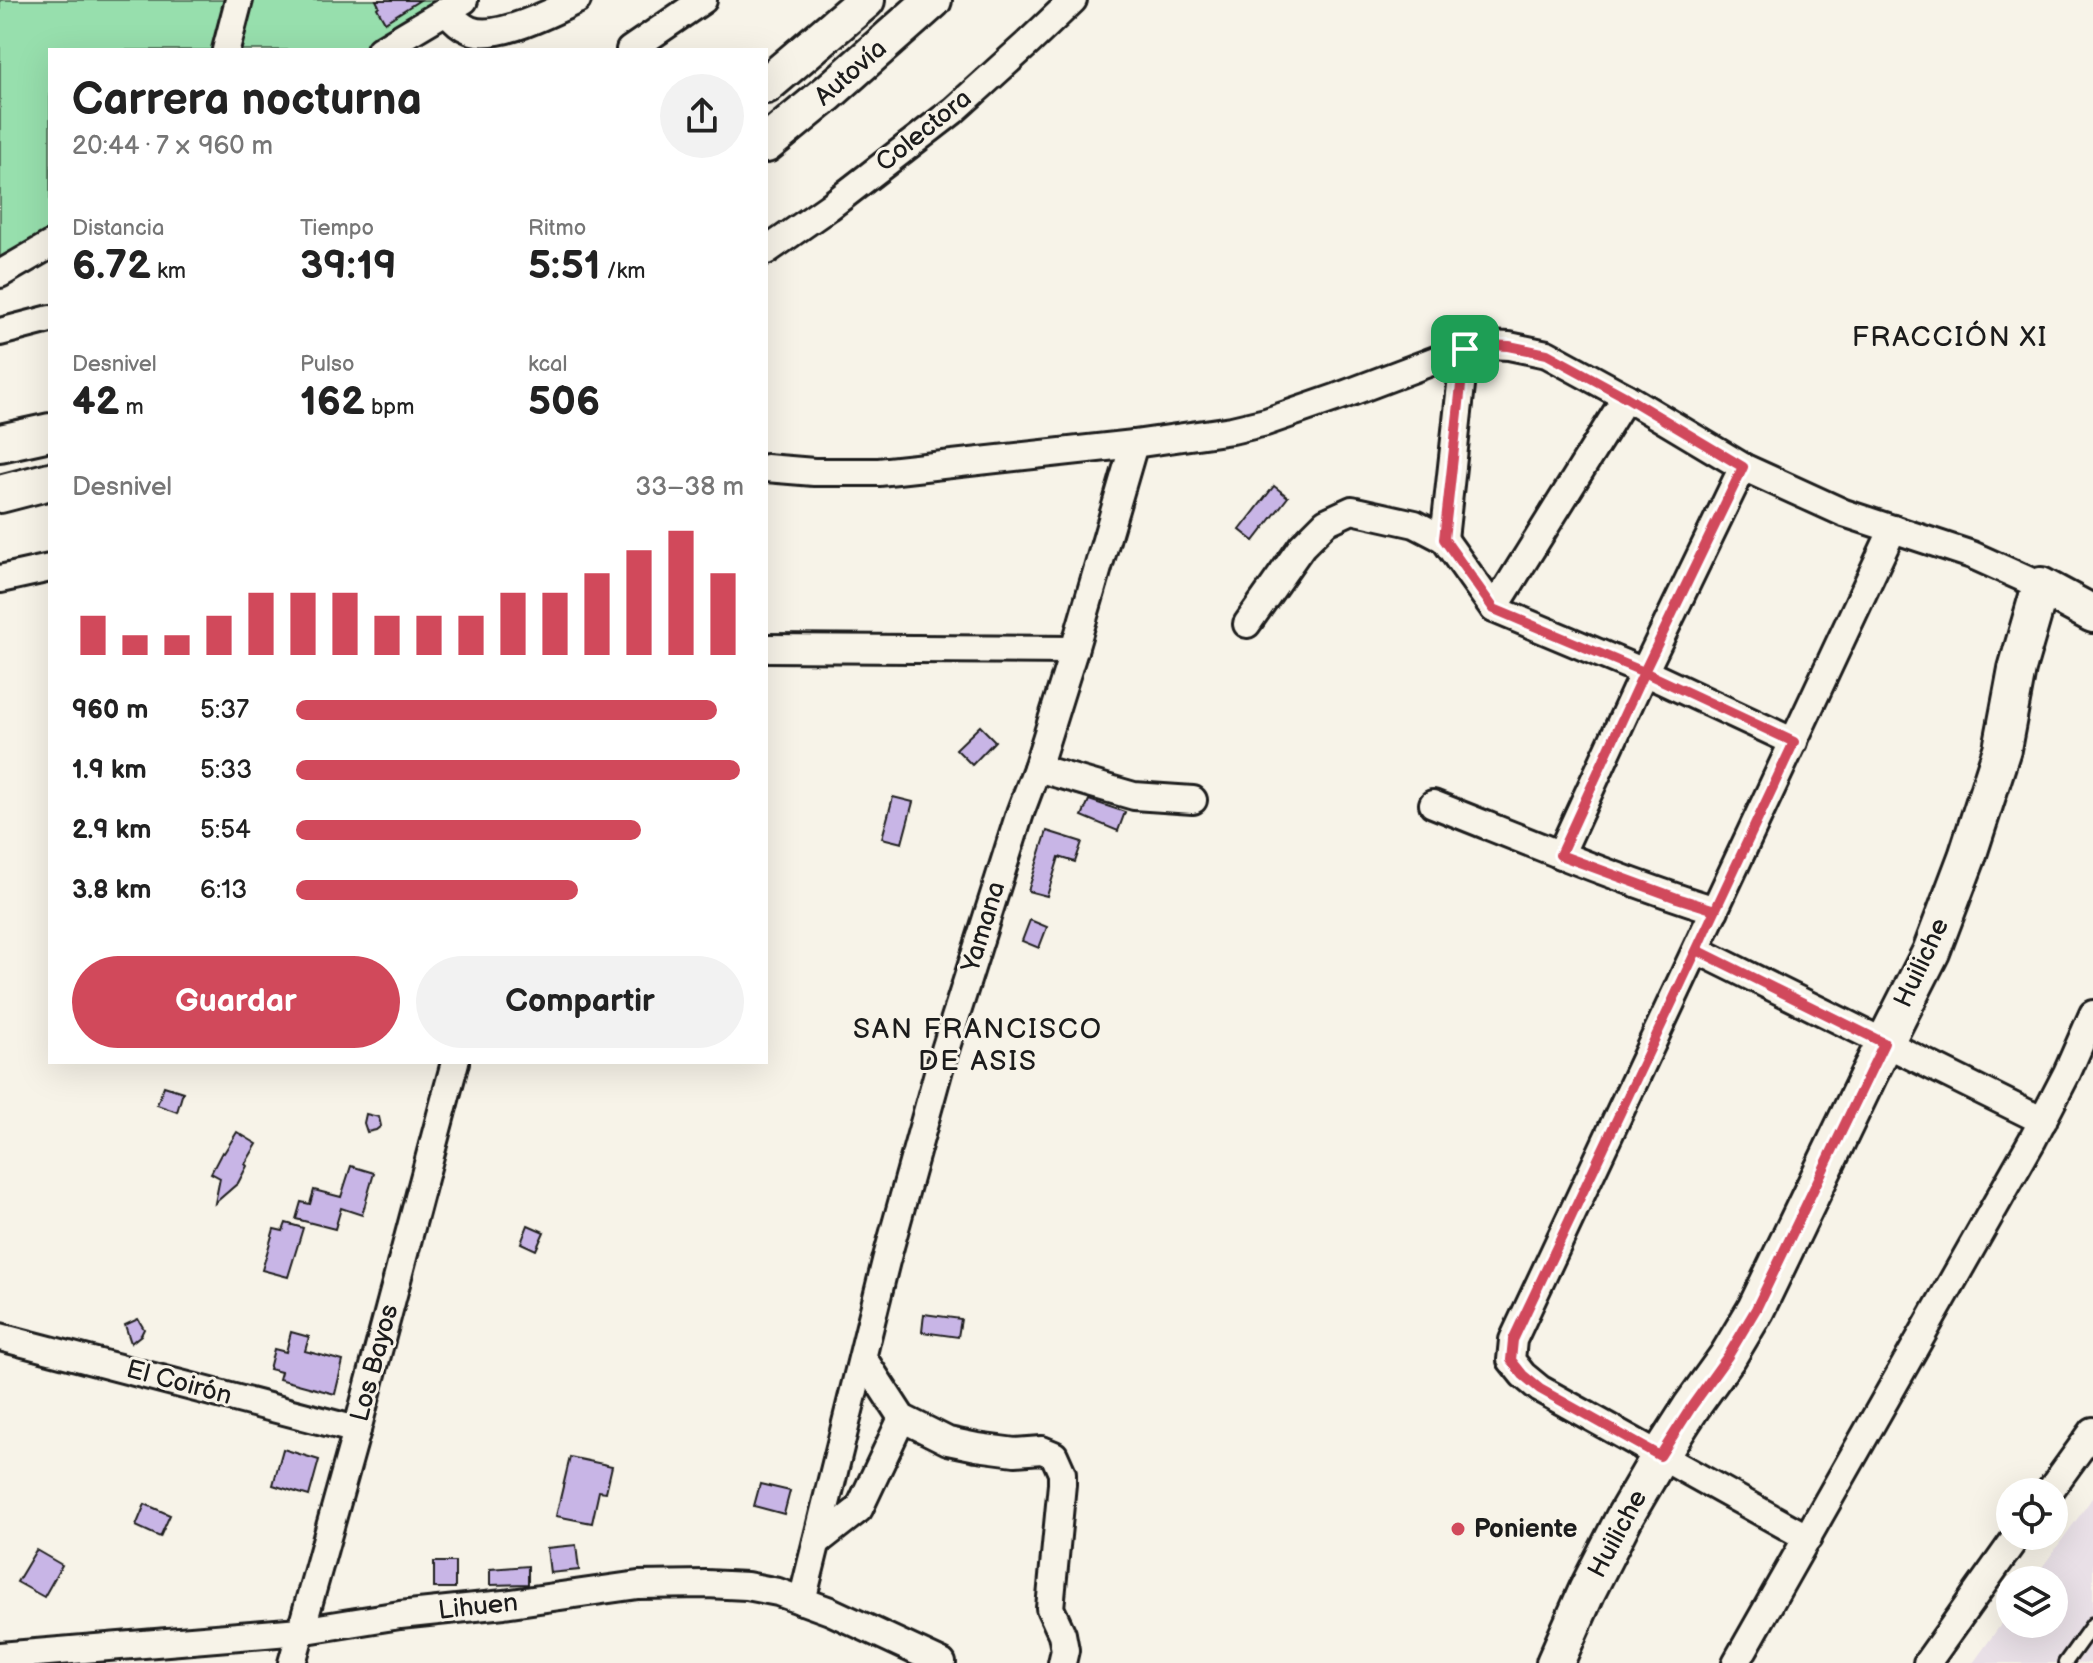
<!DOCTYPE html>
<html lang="es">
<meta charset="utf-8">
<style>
:root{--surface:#fff;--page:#f2f2f2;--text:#222;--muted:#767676;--accent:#d1495b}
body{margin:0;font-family:"Balsamiq Sans",sans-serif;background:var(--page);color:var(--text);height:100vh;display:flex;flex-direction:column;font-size:30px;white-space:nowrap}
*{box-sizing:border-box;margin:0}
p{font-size:26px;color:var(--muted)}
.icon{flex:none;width:44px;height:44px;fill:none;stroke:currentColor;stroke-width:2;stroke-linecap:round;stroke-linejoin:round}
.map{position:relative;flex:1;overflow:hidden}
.details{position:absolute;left:48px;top:48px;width:720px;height:1016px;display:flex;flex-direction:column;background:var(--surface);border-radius:0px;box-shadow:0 8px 32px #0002}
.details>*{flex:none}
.fabs{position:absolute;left:1996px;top:1478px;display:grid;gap:16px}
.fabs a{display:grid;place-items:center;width:72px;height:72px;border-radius:50%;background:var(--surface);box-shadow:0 8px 32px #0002;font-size:40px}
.pin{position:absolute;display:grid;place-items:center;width:68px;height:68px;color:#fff;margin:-34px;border-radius:16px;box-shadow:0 4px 12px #0006}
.round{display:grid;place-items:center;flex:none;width:84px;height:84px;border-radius:42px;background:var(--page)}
.overview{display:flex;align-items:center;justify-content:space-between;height:136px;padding:0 24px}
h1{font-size:44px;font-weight:700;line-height:60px}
.stats{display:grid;grid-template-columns:repeat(3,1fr);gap:12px;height:136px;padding:8px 24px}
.stats div{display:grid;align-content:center}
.stats b{font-size:40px;font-weight:700}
.stats small{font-size:22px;font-weight:400}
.stats p{font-size:22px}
.chart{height:224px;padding:16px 24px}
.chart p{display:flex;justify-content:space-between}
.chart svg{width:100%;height:144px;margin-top:8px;stroke:var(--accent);stroke-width:6}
.button{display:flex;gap:16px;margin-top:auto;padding:16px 24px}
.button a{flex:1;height:92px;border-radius:48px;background:var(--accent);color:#fff;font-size:32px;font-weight:700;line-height:92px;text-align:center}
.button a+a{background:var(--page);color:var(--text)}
ul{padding:0 24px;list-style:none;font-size:26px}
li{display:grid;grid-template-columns:128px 96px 1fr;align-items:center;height:60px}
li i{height:20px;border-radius:10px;background:var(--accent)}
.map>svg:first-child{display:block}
.built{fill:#e9e0e7}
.green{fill:#97dfad;stroke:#5a7e64;stroke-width:2}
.building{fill:#c8b5e6;stroke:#1c1c1c;stroke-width:2}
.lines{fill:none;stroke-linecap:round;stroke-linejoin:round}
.lane-casing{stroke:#1c1c1c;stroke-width:18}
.street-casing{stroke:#1c1c1c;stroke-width:32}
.secondary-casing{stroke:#1c1c1c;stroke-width:42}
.lane{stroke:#f7f3e8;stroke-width:12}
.street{stroke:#f7f3e8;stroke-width:26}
.secondary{stroke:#f7f3e8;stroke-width:36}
.route-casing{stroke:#fff;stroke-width:16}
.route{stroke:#d1495b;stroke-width:10}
.poi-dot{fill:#d1495b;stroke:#f7f3e8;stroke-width:3}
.labels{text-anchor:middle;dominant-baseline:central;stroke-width:6;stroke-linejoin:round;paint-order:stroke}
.street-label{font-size:26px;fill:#1c1c1c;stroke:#f7f3e8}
.poi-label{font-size:26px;font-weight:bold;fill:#1c1c1c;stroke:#f7f3e8;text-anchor:start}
.neighbourhood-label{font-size:28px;letter-spacing:2px;fill:#1c1c1c;stroke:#f7f3e8}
</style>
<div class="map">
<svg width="2093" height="1663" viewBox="0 0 2093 1663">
<rect width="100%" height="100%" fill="#f7f3e8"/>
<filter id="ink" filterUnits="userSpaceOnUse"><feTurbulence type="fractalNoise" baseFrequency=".0125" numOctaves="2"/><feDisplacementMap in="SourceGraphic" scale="16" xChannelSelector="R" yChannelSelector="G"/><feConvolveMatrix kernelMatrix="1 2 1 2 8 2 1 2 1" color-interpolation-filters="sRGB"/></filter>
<g filter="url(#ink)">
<path class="built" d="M 2093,1497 L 2093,1663 L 1973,1663 L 2010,1612 L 2010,1624 L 2054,1624 L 2054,1580 L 2033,1580 Z"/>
<path class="green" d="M 0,0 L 464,0 L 380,50 L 50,50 L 50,245 L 0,274 Z"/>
<g class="building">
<path d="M 376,0 L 420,0 L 385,22 L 377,8 L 379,6 Z"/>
<path d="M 1274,486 L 1288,497 L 1254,541 L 1240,530 Z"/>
<path d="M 980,726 L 995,741 L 972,765 L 956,749 Z"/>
<path d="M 893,797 L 913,802 L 902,843 L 882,838 Z"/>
<path d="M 1089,800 L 1125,812 L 1118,831 L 1082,816 Z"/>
<path d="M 1047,831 L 1082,842 L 1075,862 L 1059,857 L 1047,896 L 1028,891 Z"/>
<path d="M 1030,920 L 1047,927 L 1039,948 L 1022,941 Z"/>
<path d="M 164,1086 L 183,1092 L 177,1112 L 157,1105 Z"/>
<path d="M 366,1114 L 379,1117 L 381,1126 L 376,1130 L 367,1132 L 364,1123 Z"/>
<path d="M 237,1132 L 257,1144 L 245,1164 L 247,1166 L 238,1183 L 215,1203 L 220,1178 L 211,1173 L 222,1152 L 224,1153 Z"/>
<path d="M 351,1166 L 374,1173 L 362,1215 L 341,1208 L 335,1229 L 296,1219 L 301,1202 L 310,1204 L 314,1190 L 341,1197 Z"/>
<path d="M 286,1223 L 303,1228 L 288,1277 L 262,1270 L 274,1229 L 283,1231 Z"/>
<path d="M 528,1225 L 544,1232 L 536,1250 L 521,1243 Z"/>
<path d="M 924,1314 L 961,1319 L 958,1337 L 922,1332 Z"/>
<path d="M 138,1319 L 144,1329 L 141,1335 L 131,1343 L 125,1325 Z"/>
<path d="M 291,1332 L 309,1337 L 305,1351 L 343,1361 L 335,1394 L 279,1379 L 281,1372 L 269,1369 L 274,1349 L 286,1352 Z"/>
<path d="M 283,1449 L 319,1460 L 309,1496 L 273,1485 Z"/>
<path d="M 570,1457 L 612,1466 L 606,1492 L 599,1491 L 592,1523 L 556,1516 Z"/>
<path d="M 760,1484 L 790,1491 L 784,1514 L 754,1506 Z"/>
<path d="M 145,1504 L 170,1515 L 160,1537 L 136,1526 Z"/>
<path d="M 576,1545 L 579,1570 L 550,1573 L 547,1548 Z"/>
<path d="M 36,1550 L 62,1565 L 44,1597 L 17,1582 Z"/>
<rect x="434" y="1562" width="21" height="26"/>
<path d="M 528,1566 L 528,1584 L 490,1585 L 490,1569 Z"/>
</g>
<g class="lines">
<g class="lane-casing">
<path id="lane" d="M 2065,1663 L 2093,1624"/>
</g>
<g class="street-casing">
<g id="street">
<path d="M 446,11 C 453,18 460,26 470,30 C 496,41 553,12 577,0"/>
<path d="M 226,50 L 239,0"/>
<path d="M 380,50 L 464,0"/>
<path d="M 630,50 L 703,0"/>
<path d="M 766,251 L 829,207 L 953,111 L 1028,43 L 1073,0"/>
<path d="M 0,274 L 50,245"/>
<path d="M 0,332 L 50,319"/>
<path d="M 766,468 L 814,472 L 879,472 L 1134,444 L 1232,430 L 1266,422 L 1338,397 L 1465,349 L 1488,345 L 1509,346 L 1547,354 L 1626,397 L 1743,467 L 1844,513 L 1972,555 L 2041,586"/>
<path d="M 1444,539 L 1465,349"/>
<path d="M 0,579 L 50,568"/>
<path d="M 1494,609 L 1626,397"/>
<path d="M 1247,624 L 1302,546 L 1326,522 L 1352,510 L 1415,524 L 1444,539 L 1494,609 L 1644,672 L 1794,742"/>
<path d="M 766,648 L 1074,650"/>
<path d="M 1037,768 L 1134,796 L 1193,800"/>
<path d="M 1433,804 C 1527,841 1619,880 1715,910"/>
<path d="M 1560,855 L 1644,672 L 1743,467"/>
<path d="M 1697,950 L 2043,1121"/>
<path d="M 0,1337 L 357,1430"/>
<path d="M 863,1358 L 902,1418 L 948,1441 L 977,1447 L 1015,1452 L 1042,1450 L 1054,1455 L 1062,1473 L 1062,1484 L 1050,1608 L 1062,1634 L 1065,1650 L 1062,1663"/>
<path d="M 2049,1492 L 2093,1431"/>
<path d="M 1808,1538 L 1540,1389 L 1523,1375 L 1511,1360 L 1513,1340 L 1893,529"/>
<path d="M 817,1542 L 859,1509 L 902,1418"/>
<path d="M 802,1601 L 886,1261 L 939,1069 L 1020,813 L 1037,768 L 1074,650 L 1134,444"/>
<path d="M 0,1656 L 300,1631 L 400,1615 L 504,1604 L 638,1585 L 706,1584 L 747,1586 L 778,1592 L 830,1611 L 942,1663"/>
<path d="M 292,1663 L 357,1430 L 455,1062"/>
<path d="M 1736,1663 L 2033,1139 L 2067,1073 L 2093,1014"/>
<path d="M 1927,1663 L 2017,1536"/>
</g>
</g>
<g class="secondary-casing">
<g id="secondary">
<path d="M 766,85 L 866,0"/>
<path d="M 766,144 L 828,93 L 933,0"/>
<path d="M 0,443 L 50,432"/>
<path d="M 0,494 L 50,481"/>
<path d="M 1555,1663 L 1587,1591 L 1624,1518 L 1660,1456 L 1692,1406 L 1728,1356 L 1756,1309 L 1869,1074 L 1931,952 L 1967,857 L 2002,749 L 2017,669 L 2041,586 L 2093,614"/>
</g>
</g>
<use href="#lane" class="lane"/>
<use href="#street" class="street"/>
<use href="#secondary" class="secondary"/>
</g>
</g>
<g class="lines" filter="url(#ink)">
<g class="route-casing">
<path id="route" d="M 1465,349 L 1444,539 L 1494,609 L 1644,672 L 1794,742 C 1701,941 1607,1141 1513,1340 L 1511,1360 L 1523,1375 L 1540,1389 L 1660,1456 L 1692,1406 L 1728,1356 L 1756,1309 L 1884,1043 L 1697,950 L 1715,910 L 1677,898 L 1560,855 L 1644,672 L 1743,467 L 1626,397 L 1547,354 L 1509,346 L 1488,345 L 1465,349"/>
</g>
<use href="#route" class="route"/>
</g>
<circle class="poi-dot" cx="1458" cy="1529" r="8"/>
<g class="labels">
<g class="street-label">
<text transform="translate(851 73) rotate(-41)">Autovía</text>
<text transform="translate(924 131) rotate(-39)">Colectora</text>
<text transform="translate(984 927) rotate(-73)">Yamana</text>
<text transform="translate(1922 963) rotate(-65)">Huiliche</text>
<text transform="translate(375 1363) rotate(-75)">Los Bayos</text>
<text transform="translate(179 1383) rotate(15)">El Coirón</text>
<text transform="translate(1618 1534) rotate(-62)">Huiliche</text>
<text transform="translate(478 1607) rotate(-6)">Lihuen</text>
</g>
<g class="poi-label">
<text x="1474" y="1529">Poniente</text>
</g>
<g class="neighbourhood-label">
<text x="1950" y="337">FRACCIÓN XI</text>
<text x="978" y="1029">SAN FRANCISCO<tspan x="978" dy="32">DE ASIS</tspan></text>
</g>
</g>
</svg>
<div class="fabs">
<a><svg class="icon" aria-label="locate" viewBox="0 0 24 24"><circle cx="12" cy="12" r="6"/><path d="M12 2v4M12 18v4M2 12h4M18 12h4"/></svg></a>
<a><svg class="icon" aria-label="layers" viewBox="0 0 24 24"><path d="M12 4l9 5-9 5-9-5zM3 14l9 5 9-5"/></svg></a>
</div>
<div class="pin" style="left:1465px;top:349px;background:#1e9e55"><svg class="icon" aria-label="arrive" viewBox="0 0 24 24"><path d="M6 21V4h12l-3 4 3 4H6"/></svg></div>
<section class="details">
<div class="overview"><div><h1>Carrera nocturna</h1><p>20:44 · 7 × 960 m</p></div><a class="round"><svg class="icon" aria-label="share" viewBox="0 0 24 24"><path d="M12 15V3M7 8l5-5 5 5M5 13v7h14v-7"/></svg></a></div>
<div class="stats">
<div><p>Distancia</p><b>6.72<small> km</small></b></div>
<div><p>Tiempo</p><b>39:19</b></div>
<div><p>Ritmo</p><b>5:51<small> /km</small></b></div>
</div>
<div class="stats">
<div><p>Desnivel</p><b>42<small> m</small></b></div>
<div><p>Pulso</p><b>162<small> bpm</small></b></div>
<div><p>kcal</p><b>506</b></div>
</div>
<div class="chart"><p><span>Desnivel</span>33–38 m</p>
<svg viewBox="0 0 160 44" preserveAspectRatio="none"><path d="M5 44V32M15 44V38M25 44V38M35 44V32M45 44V25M55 44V25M65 44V25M75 44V32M85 44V32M95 44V32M105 44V25M115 44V25M125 44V19M135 44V12M145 44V6M155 44V19"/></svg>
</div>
<ul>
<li><b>960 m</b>5:37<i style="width:94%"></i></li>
<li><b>1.9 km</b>5:33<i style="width:99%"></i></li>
<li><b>2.9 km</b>5:54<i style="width:77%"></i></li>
<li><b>3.8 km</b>6:13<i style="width:63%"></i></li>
</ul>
<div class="button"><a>Guardar</a><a>Compartir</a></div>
</section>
</div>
